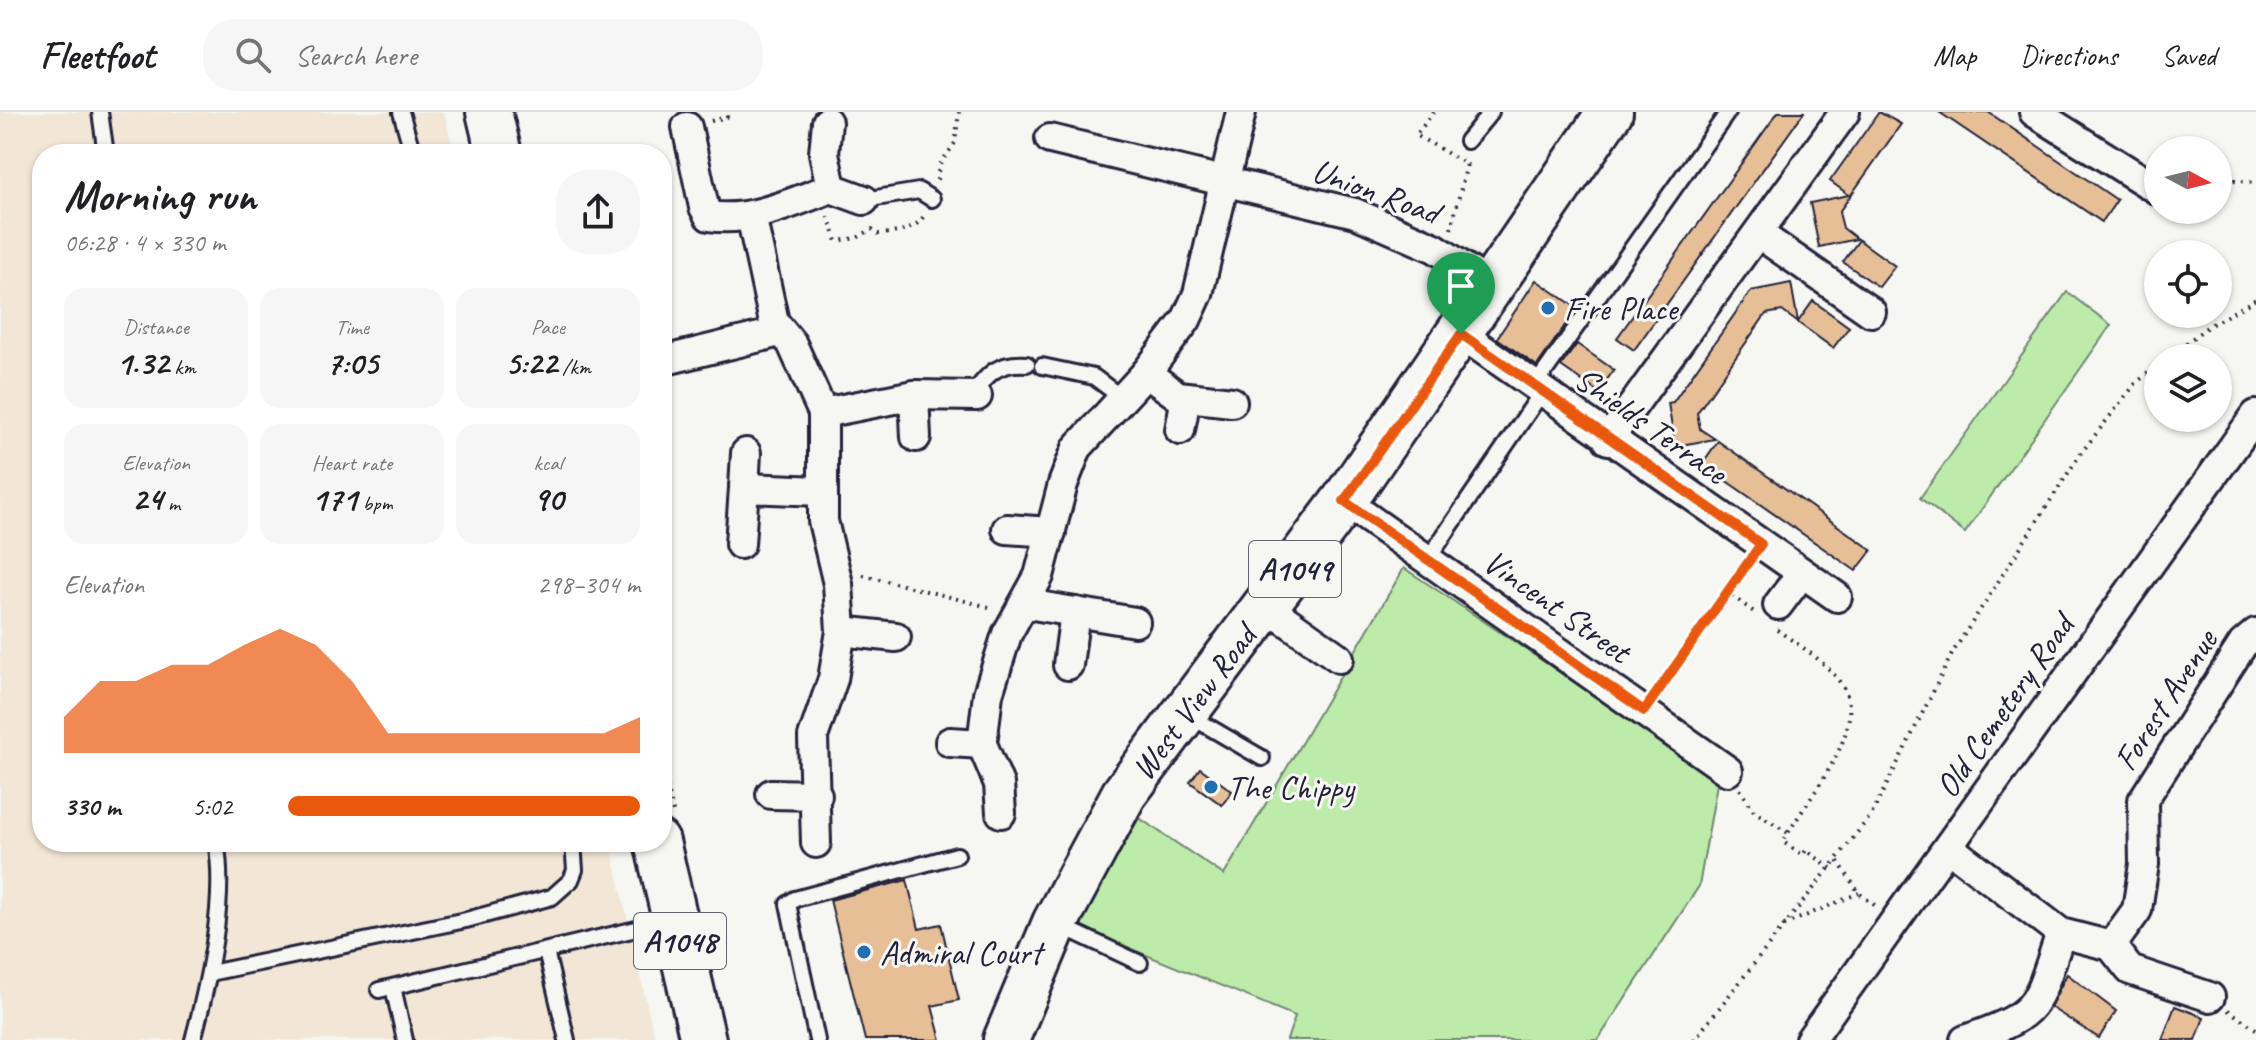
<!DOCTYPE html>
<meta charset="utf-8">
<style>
:root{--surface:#fff;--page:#f6f6f6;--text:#202124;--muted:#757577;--line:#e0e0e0;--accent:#ea580c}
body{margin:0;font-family:Caveat,sans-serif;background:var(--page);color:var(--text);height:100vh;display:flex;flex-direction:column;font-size:30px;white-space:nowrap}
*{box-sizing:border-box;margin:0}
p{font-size:26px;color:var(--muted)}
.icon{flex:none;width:44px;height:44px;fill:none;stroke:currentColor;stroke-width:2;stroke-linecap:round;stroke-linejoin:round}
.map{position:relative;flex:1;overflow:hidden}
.side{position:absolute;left:32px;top:32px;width:640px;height:708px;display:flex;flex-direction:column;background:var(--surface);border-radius:32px;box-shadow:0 2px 6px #0004}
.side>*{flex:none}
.needle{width:52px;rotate:97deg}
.tools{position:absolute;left:2144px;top:24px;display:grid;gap:16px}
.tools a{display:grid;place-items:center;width:88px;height:88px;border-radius:50%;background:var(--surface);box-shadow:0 2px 6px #0004;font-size:40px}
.pin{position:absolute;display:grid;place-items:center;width:68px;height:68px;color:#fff;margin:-82px -34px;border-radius:50% 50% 50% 0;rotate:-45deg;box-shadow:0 0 8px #0007}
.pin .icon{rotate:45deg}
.round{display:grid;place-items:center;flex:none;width:84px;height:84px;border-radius:32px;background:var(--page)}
.summary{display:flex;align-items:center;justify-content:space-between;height:136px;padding:0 32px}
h1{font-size:44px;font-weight:700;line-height:60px}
.metrics{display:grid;grid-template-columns:repeat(3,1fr);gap:12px;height:136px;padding:8px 32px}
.metrics div{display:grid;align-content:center;border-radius:20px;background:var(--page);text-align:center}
.metrics b{font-size:34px;font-weight:700}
.metrics small{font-size:22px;font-weight:400}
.metrics p{font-size:22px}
.chart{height:224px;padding:16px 32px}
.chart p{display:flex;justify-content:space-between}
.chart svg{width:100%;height:144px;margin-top:8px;fill:var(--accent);opacity:.7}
ul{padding:0 32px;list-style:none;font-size:26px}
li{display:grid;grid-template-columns:128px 96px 1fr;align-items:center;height:60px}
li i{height:20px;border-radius:10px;background:var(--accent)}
header{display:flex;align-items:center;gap:48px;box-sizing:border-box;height:112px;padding:0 40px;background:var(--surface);border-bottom:2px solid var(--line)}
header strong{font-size:38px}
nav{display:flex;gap:44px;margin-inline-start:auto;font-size:28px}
.search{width:560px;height:72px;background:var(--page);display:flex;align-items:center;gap:20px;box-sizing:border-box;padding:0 28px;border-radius:32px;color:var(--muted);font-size:30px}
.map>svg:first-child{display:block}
.built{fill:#f2e6d7}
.green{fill:#bdeba9;stroke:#708672;stroke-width:2}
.building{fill:#e7bf97;stroke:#22223b;stroke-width:2}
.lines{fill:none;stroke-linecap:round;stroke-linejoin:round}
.lane-casing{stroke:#22223b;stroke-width:20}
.street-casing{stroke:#22223b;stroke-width:34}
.primary-casing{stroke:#22223b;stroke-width:50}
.path{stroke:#22223b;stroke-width:4;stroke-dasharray:2 6;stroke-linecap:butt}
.lane{stroke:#f6f6f2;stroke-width:14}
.street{stroke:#f6f6f2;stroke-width:28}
.primary{stroke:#f6f6f2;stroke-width:44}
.route-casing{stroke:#fff;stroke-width:16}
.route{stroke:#ea580c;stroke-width:10}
.poi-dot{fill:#1f6fb2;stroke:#f6f6f2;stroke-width:3}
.labels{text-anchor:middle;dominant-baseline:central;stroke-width:6;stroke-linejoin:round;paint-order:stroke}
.shield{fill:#f6f6f2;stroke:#626272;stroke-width:2}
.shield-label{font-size:32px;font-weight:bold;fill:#22223b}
.street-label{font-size:34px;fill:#22223b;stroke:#f6f6f2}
.poi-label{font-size:34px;fill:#22223b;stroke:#f6f6f2;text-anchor:start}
</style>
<header>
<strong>Fleetfoot</strong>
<div class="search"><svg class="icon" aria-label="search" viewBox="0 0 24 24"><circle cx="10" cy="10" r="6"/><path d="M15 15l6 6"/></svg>Search here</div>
<nav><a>Map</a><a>Directions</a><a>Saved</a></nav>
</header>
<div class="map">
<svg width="2256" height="928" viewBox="0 0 2256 928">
<rect width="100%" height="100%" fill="#f6f6f2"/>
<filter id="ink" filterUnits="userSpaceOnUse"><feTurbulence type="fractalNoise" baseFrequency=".0125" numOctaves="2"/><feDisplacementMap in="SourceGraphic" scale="16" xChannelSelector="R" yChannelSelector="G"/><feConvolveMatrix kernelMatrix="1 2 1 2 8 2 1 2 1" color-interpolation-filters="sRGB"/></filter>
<g filter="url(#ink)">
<path class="built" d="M 0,0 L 444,0 L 454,42 L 42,42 L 42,730 L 610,730 L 655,928 L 0,928 Z"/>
<g class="green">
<path d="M 2067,180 L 2111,213 L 1965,421 L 1920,386 Z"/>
<path d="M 1404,456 L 1718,666 L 1699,774 L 1598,928 L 1287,928 L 1295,904 L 1078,815 L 1139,706 L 1224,763 Z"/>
</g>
<g class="building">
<path d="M 1778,0 L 1804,0 L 1634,238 L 1617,226 Z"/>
<path d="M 1879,0 L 1901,12 L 1839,100 L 1843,116 L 1857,127 L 1819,135 L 1810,91 L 1849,83 L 1830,69 Z"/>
<path d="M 1939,0 L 1988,0 L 2117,88 L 2102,110 Z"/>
<path d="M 1859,128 L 1895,154 L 1879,175 L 1843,150 Z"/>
<path d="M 1536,168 L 1577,196 L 1537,254 L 1497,226 Z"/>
<path d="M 1791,171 L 1798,210 L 1813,189 L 1849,215 L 1833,236 L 1782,199 L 1766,202 L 1697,301 L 1700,317 L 1715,327 L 1675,334 L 1668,291 L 1673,290 L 1751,179 Z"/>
<path d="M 1577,232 L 1614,258 L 1598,280 L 1561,254 Z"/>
<path d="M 1718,329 L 1872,438 L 1856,459 L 1702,352 Z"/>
<path d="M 1200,656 L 1232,679 L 1222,693 L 1190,670 Z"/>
<path d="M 907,768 L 919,817 L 941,812 L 959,888 L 932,894 L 941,928 L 865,928 L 830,788 Z"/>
<path d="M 2067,862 L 2116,899 L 2099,926 L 2050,895 Z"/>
<path d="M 2175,894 L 2204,905 L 2196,928 L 2162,928 Z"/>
</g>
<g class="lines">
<g class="lane-casing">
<g id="lane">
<path d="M 100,0 L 106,42"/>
<path d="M 401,0 L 413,42"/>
<path d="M 1467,29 L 1491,0"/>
<path d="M 864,88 L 919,79 L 932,87"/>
<path d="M 1042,254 L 1094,265 L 1122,286"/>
<path d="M 1534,275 L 1728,0"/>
<path d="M 972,283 C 988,261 998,250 1027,252"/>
<path d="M 1428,447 L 1542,280"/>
<path d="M 1190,604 L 1262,646"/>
<path d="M 1059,813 L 1140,851"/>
<path d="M 546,839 L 567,928"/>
<path d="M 210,861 L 466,808 L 552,785 L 571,768 L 575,758 L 573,730"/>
<path d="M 393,875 L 405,928"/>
<path d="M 379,878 L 670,809"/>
<path d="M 193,928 C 208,871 227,788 216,730"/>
<path d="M 817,928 L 788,792 L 795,787 L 957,743"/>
</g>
</g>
<g class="street-casing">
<g id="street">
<path d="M 2034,0 L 2158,78"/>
<path d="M 687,15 L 704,95 L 709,104 C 750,111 793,90 831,76 L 824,41 L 827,10"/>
<path d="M 1050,27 L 1355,101 L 1435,136 L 1493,175"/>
<path d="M 831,76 L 864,88"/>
<path d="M 751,103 L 774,210 L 792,232 L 823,301 L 823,409 L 838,472 L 841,519 L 833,567 L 813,625 L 816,731"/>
<path d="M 1759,122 L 1871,200"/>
<path d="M 1461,222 L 1837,485"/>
<path d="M 662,249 L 780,220"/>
<path d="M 1146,261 L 1178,284 L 1232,290"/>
<path d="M 914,283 L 916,325"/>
<path d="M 823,301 L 914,283 L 977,284"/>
<path d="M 1180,318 L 1186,285"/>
<path d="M 1608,328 L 1845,0"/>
<path d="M 744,376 L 746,341"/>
<path d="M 1344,389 L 1728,659"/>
<path d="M 1007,417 L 1051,420"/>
<path d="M 740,432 L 744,376 L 821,379"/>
<path d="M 1027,492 L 1135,510"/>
<path d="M 1778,493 L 1802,461"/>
<path d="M 1267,495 L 1339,546"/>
<path d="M 841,519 L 896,525"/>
<path d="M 1068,553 L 1075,500"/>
<path d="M 950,630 L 982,632"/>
<path d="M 771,682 L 817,683"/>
<path d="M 1001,701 L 999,672 L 982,632 L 988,582 L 1007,522 L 1039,464 L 1063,372 L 1077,336 L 1146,261 L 1186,208 L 1198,182 L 1241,0"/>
<path d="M 1948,735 L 2061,821 L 2111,834 L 2130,858 L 2210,885"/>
<path d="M 2111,834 L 2137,798 L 2144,752 L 2143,688 L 2243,532 L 2256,521"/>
<path d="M 1810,928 L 2256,303"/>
<path d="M 1965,928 C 2043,901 2035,895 2061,821"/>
</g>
</g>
<g class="primary-casing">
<g id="primary">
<path d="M 489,0 L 499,42"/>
<path d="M 657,730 L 703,928"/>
<path id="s1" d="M 1006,928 L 1055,811 L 1124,682 L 1344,389 L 1610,0"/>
</g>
</g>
<g class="path">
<path d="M 1434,0 L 1416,23 L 1468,53"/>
<path d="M 711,9 L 727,5 L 726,0"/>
<path d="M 2218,66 L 2256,71"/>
<path d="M 937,68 L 939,54 L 955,31 L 959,0"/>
<path d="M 828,104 L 837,129 L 857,126 L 872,117 L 878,122 C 896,121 916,119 925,102"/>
<path d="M 1451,117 L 1468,48"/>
<path d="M 2167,246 L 2207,215 L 2256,187"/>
<path d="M 1747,453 L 1727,480 L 1754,500"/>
<path d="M 863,463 L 993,496"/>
<path d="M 1777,518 C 1800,534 1828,550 1843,575 C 1870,619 1803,691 1783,730 L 1803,743 L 1806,738 L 1832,757"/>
<path d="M 1657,580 L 1727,480"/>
<path d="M 662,651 L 674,704"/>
<path d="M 1740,677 L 1754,699 L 1788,721"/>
<path d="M 1838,749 L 1859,781 L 1877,795"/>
<path d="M 1784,813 L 1859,781"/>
<path d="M 2228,898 L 2256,917"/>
<path d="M 1694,928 L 1872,702 L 1953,540 L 2081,341 L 2136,271 L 2158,253"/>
</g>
<use href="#lane" class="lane"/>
<use href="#street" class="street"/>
<use href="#primary" class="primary"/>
</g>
</g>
<g class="lines" filter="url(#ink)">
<g class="route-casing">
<path id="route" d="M 1461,222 L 1761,432 L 1644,599 L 1344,389 Z"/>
</g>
<use href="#route" class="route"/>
</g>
<g class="poi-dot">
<circle cx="1548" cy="196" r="8"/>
<circle cx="1211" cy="675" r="8"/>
<circle cx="864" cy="840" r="8"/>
</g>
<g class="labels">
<g class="shield">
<rect x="1249" y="429" width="92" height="56" rx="6"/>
<rect x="634" y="801" width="92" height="56" rx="6"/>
</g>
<g class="shield-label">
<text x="1295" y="457">A1049</text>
<text x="680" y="829">A1048</text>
</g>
<g class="street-label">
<text transform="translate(1376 79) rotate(20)">Union Road</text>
<text transform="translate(1651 313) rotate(35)">Shields Terrace</text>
<text transform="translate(1557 494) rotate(35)">Vincent Street</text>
<text transform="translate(2165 588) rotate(-57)">Forest Avenue</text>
<text stroke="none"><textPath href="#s1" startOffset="388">West View Road</textPath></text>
<text transform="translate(2004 594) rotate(-55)">Old Cemetery Road</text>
</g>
<g class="poi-label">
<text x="1564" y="196">Fire Place</text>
<text x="1227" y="675">The Chippy</text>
<text x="880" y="840">Admiral Court</text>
</g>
</g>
</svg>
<div class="tools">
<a><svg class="needle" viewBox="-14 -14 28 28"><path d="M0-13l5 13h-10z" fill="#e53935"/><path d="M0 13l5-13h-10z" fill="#757577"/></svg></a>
<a><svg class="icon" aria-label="locate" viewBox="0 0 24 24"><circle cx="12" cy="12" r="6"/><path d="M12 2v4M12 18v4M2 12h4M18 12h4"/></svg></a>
<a><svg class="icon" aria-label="layers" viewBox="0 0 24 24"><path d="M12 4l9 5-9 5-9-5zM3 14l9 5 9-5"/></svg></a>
</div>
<div class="pin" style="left:1461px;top:222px;background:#1e9e55"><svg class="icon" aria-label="arrive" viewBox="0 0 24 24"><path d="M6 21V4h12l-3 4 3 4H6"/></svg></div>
<section class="side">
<div class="summary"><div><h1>Morning run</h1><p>06:28 · 4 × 330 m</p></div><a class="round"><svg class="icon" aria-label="share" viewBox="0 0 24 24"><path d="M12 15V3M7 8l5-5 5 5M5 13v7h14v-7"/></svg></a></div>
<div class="metrics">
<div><p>Distance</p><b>1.32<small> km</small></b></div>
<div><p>Time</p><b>7:05</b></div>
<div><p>Pace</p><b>5:22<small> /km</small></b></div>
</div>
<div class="metrics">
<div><p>Elevation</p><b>24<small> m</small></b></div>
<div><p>Heart rate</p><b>171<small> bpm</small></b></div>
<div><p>kcal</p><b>90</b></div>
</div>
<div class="chart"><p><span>Elevation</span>298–304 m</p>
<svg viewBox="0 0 160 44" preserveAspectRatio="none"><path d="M0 44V33L10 22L20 22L30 17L40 17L50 11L60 6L70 11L80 22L90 38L100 38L110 38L120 38L130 38L140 38L150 38L160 33V44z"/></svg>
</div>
<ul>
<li><b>330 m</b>5:02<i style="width:100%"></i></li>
</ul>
</section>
</div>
